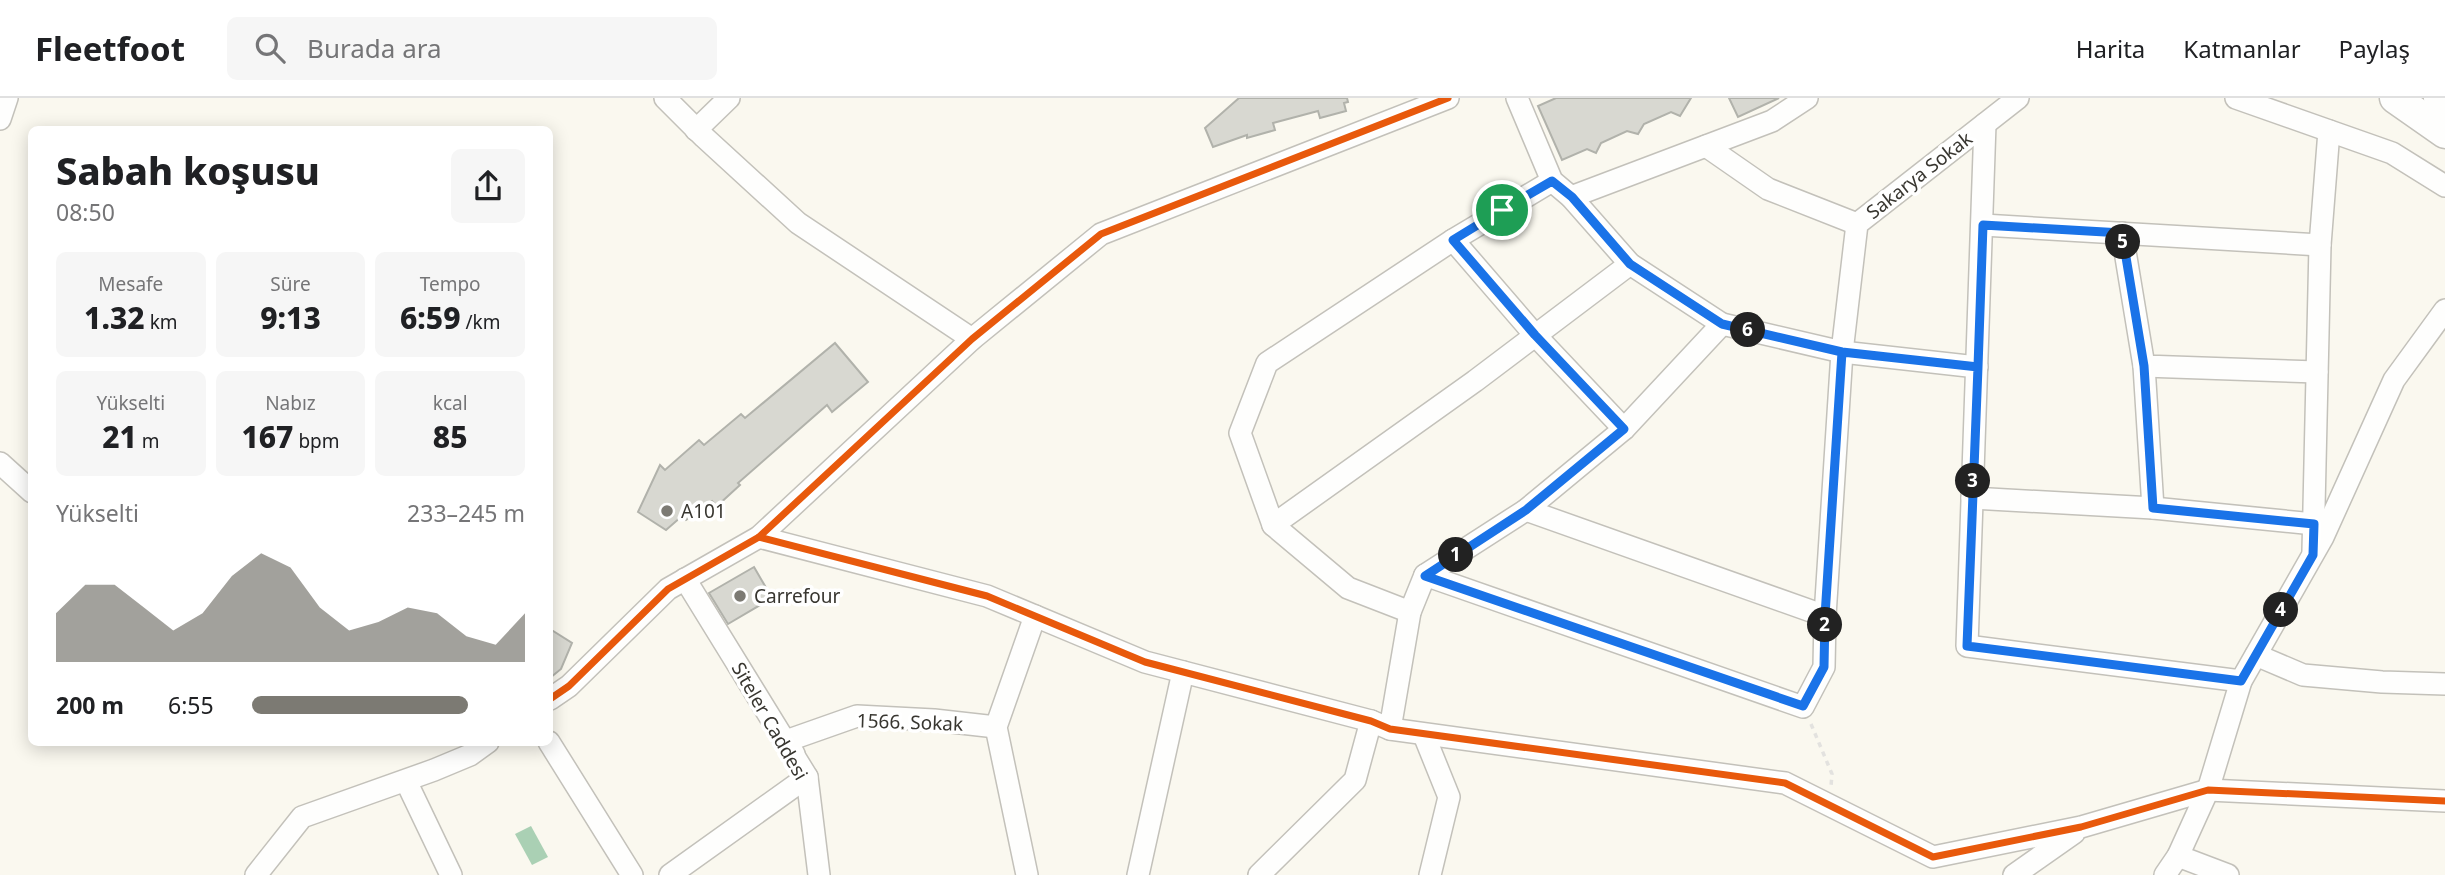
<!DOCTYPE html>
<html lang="tr">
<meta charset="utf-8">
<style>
:root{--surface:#fff;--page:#f6f6f6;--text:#202124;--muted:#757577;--line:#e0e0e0;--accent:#7c7a73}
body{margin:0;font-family:"Noto Sans",sans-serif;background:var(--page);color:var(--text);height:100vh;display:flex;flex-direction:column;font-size:26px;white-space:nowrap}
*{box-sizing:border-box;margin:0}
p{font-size:23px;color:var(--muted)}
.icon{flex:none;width:38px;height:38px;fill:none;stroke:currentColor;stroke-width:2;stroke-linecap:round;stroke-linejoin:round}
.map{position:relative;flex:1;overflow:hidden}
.details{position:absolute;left:28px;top:28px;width:525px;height:620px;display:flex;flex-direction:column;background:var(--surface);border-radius:10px;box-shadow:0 4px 18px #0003}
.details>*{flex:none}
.pin{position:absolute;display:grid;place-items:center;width:60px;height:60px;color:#fff;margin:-30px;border:4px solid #fff;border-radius:50%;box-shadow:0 2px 7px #0007}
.km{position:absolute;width:35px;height:35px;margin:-18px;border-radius:50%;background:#222;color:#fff;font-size:19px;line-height:35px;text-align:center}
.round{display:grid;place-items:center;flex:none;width:74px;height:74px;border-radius:10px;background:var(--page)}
.summary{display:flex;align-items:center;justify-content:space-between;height:119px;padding:0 28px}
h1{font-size:38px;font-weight:800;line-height:52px}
.stats{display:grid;grid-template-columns:repeat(3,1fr);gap:10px;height:119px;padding:7px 28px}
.stats div{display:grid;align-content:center;border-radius:10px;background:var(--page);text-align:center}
.stats b{font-size:30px;font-weight:800}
.stats small{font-size:19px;font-weight:400}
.stats p{font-size:19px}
.chart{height:196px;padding:14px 28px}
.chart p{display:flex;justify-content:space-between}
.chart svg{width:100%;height:126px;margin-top:7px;fill:var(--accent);opacity:.7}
ul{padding:0 28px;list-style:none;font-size:23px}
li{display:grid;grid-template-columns:112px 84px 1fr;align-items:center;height:52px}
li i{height:18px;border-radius:9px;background:var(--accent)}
header{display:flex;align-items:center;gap:42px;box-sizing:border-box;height:98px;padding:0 35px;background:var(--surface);border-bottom:2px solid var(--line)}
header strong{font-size:33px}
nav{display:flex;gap:38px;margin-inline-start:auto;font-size:24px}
.search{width:490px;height:63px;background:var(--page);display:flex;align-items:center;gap:18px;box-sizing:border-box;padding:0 24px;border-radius:10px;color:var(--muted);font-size:26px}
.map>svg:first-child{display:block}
.water{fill:#aad0b4}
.building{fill:#d8d8d1;stroke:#b1b2ab;stroke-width:2}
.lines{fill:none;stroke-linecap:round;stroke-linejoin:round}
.minor-casing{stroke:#c3c1ba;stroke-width:24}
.highway-casing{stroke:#c3c1ba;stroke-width:33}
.path{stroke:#e3e2df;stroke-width:3.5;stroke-dasharray:5 5;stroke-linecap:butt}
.minor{stroke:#fefefd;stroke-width:21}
.highway{stroke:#fefefd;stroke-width:30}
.cycleway-casing{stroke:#fff;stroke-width:11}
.cycleway{stroke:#e8590c;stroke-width:7}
.route-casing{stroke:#fff;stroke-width:14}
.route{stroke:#1a73e8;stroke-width:9}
.poi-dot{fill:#7c7a73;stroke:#fff;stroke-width:2.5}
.labels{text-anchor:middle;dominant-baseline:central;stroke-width:7;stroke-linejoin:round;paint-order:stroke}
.street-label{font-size:19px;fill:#383630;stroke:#fff}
.poi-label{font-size:19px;fill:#383630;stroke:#fff;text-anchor:start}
</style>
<header>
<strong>Fleetfoot</strong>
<div class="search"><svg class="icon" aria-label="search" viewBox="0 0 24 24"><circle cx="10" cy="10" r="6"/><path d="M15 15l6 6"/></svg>Burada ara</div>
<nav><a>Harita</a><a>Katmanlar</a><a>Paylaş</a></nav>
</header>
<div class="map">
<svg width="2445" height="777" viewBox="0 0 2445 777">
<rect width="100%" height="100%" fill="#faf8ef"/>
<path class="water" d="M 531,728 L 548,759 L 532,767 L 515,736 Z"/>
<g class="building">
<path d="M 1239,0 L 1347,0 L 1348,4 L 1344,5 L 1346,13 L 1320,20 L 1318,13 L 1273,25 L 1275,32 L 1247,40 L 1247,37 L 1213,49 L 1205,30 Z"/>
<path d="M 1556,0 L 1691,0 L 1680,18 L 1671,14 L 1644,26 L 1638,36 L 1627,33 L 1601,45 L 1596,55 L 1587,51 L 1562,62 L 1538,8 Z"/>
<path d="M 1729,0 L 1779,0 L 1738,19 Z"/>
<path d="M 835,245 L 868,284 L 832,314 L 827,307 L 738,385 L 740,387 L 717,408 L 712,403 L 686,422 L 682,418 L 666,432 L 638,414 L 660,367 L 665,372 L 699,342 L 704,347 L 741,316 L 745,320 Z"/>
<path d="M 754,469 L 772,500 L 728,526 L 709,495 Z"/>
<path d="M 550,531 L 572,545 L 561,571 L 550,580 Z"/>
</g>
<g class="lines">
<g class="minor-casing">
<g id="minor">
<path d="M 665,0 L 704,39 L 798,125 L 972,241"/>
<path d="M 1517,0 L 1552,83 L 1571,99 L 1630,166 L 1722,226 L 1842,254 L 1977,269"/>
<path d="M 2236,0 L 2392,55 L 2445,88"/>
<path d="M 0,21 L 7,0"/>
<path d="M 1985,26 L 1967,548 L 2241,583"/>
<path d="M 696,32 L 729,0"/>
<path d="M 1706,48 L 1768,91 L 1857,126"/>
<path d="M 1571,99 L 1772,23 L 1807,0"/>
<path d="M 1983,127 L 2320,147 L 2329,33"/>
<path d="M 2122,135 L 2144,268 L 2317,274"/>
<path d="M 1453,142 L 1535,237 L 1624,331"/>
<path d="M 0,365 L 32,394"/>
<path d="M 1972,400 L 2153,410 L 2144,268"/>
<path d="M 2153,410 L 2314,426"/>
<path d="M 1526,412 L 1825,518"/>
<path d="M 1273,427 L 1475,283 L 1630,166"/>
<path d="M 759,439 L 987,498 L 1145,564 L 1371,623 L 1390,631 L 1785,685 L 1933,759 L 2081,729 L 2208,692 L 2445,703"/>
<path d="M 2313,453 L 2320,147"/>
<path d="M 1425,477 L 1803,609 L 1824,569 L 1825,518 L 1842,254 L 1857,126 L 2018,0"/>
<path d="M 685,481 L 807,679 L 819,777"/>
<path d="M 1410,514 L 1348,490 L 1273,427 L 1240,335 L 1267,265 L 1453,142 L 1552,83"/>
<path d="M 2256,557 L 2303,577 L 2382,584 L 2445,586"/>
<path d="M 550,601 L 569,588 L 668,491 L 759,439 L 972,241 L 1101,136 L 1448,0"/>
<path d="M 1390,631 L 1410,514 L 1425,477 L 1526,412 L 1624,331 L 1722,226"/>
<path d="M 1424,637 L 1449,699 L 1430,777"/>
<path d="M 549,644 L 632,777"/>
<path d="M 794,656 L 786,643 L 857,618 L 934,622 L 996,629"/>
<path d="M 406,683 L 451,777"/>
<path d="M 2178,758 L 2228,777"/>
<path d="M 256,777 L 302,719 L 434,672 L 470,657 L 488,644"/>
<path d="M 670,777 L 807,679"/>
<path d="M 1027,777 L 996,629 L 1035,518"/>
<path d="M 1138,777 L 1183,574"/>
<path d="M 1259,777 L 1355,682 L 1371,623"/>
<path d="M 2014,777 L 2074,735"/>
<path d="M 2165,777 L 2178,758 L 2208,692 L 2241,583 L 2323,439 L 2394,282 L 2445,212"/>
</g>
</g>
<g class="highway-casing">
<g id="highway">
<path d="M 2395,0 L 2445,35"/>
<path d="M 2439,0 L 2445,4"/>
</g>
</g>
<path class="path" d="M 1811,626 L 1832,676 L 1831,688"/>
<use href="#minor" class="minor"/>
<use href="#highway" class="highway"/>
<g class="cycleway-casing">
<g id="cycleway">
<path d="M 759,439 L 987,498 L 1145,564 L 1371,623 L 1390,631 L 1785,685 L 1933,759 L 2081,729 L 2208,692 L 2445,703"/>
<path d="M 550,601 L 569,588 L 668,491 L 759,439 L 972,241 L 1101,136 L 1448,0"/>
</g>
</g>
<use href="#cycleway" class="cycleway"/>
</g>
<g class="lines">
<g class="route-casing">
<path id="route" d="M 1502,112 L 1453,142 L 1535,237 L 1624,331 L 1526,412 L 1425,478 L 1803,608 L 1824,569 L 1825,518 L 1842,254 L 1978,269 L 1967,548 L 2241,583 L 2313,457 L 2314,426 L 2153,410 L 2144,268 L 2122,135 L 1983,127 L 1978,269 L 1842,254 L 1722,226 L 1630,166 L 1572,99 L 1552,83 L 1502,112"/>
</g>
<use href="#route" class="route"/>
</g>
<g class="poi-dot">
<circle cx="667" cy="413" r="7"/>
<circle cx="740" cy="498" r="7"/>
</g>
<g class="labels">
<g class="street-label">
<text transform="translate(1919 77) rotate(-38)">Sakarya Sokak</text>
<text transform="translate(770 623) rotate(60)">Siteler Caddesi</text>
<text transform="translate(910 624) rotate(2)">1566. Sokak</text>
</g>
<g class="poi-label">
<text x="681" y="413">A101</text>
<text x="754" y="498">Carrefour</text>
</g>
</g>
</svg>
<div class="pin" style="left:1502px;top:112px;background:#1e9e55"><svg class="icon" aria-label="arrive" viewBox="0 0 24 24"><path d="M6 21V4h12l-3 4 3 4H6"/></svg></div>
<b class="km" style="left:1456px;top:457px">1</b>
<b class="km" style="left:1825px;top:527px">2</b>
<b class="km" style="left:1973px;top:383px">3</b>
<b class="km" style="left:2281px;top:512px">4</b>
<b class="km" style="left:2123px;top:144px">5</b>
<b class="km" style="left:1748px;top:232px">6</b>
<section class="details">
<div class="summary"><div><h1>Sabah koşusu</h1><p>08:50</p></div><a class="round"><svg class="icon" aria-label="share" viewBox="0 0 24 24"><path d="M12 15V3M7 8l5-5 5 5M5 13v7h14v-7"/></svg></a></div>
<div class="stats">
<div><p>Mesafe</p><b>1.32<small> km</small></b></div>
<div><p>Süre</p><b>9:13</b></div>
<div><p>Tempo</p><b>6:59<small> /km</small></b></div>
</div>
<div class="stats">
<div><p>Yükselti</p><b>21<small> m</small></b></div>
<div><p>Nabız</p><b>167<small> bpm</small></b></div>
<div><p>kcal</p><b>85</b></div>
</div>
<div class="chart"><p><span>Yükselti</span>233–245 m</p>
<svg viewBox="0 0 160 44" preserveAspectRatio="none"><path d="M0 44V27L10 17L20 17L30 25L40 33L50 27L60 14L70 6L80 11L90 25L100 33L110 30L120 25L130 27L140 35L150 38L160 27V44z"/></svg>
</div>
<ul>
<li><b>200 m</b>6:55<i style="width:79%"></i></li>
</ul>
</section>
</div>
